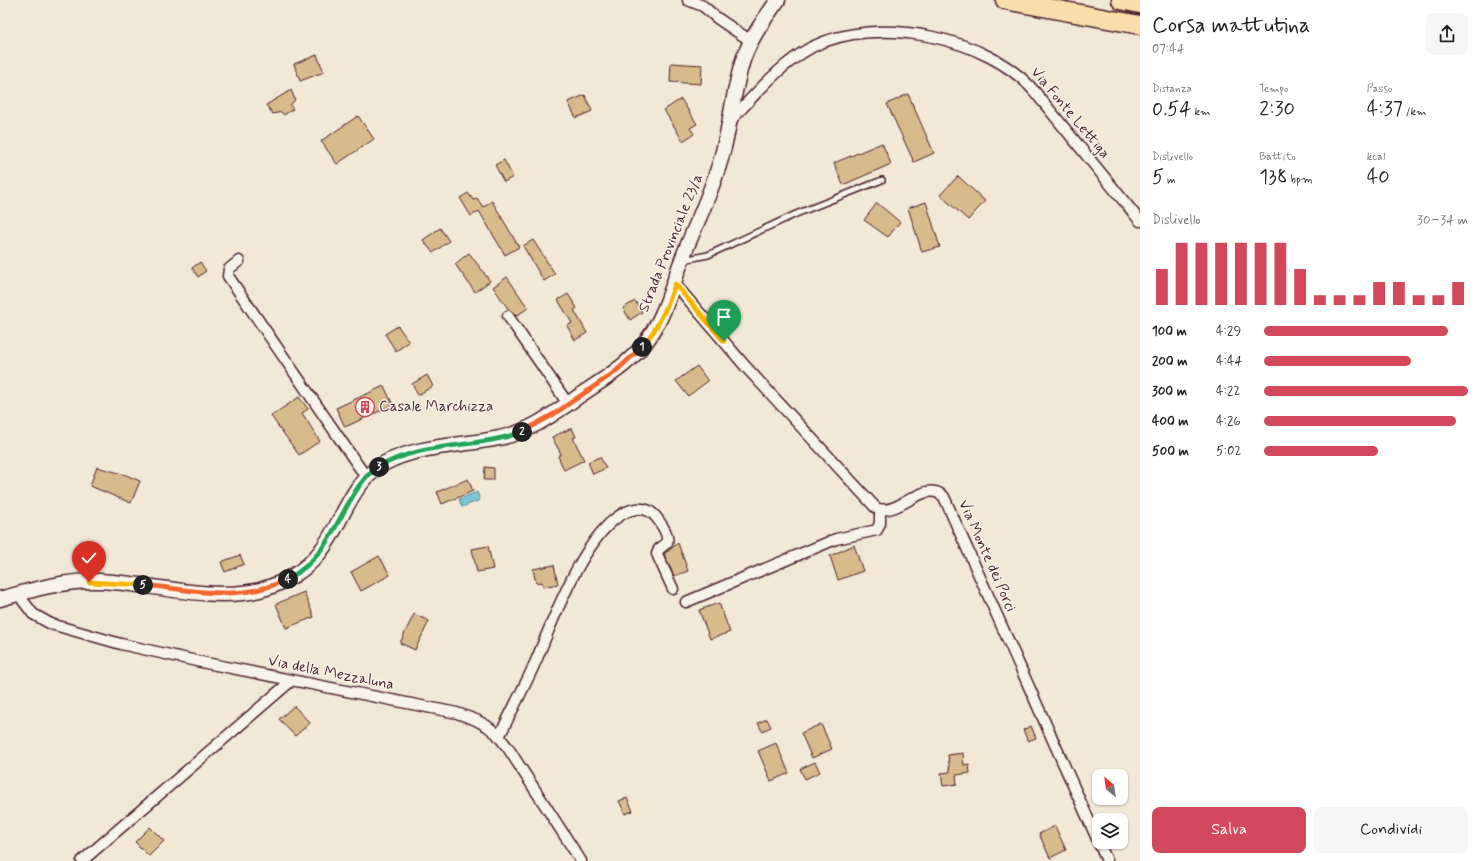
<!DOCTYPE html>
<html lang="it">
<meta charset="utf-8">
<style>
:root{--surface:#fff;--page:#f6f6f6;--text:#202124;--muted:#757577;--accent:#d1495b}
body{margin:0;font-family:Mynerve,sans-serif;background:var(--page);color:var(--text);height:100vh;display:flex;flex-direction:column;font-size:15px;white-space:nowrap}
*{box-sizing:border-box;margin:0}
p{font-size:13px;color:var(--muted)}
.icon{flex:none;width:22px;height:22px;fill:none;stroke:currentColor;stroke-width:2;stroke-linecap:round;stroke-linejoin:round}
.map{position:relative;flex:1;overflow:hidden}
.drawer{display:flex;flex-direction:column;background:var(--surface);width:340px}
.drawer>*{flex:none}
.needle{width:26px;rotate:331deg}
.controls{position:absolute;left:1092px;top:769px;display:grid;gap:8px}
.controls a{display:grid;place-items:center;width:36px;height:36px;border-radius:8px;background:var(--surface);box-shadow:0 1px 3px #0004;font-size:20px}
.pin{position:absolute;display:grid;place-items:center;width:34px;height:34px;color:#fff;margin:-41px -17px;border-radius:50% 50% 50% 0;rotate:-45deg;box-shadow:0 0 4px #0007}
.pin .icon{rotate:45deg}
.km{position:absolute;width:20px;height:20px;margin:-10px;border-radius:50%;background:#222;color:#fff;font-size:11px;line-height:20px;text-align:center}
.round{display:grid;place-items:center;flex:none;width:42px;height:42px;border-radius:8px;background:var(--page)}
.summary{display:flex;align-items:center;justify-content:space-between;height:68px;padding:0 12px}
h1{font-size:22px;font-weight:600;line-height:30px}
.figures{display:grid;grid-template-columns:repeat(3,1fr);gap:6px;height:68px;padding:4px 12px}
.figures div{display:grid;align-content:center}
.figures b{font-size:20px;font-weight:600}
.figures small{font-size:11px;font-weight:400}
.figures p{font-size:11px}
.chart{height:112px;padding:8px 12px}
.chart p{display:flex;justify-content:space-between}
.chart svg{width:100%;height:72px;margin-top:4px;stroke:var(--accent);stroke-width:6}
.primary-button{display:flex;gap:8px;margin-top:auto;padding:8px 12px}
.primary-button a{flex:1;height:46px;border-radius:8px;background:var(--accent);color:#fff;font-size:16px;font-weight:600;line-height:46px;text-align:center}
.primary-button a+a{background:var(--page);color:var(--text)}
ul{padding:0 12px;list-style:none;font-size:13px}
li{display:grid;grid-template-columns:64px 48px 1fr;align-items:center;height:30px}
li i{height:10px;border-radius:5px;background:var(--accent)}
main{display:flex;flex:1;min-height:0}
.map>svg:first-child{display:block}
.water{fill:#78c6d6;stroke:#668392}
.building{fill:#d8bb8c;stroke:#4a1f2b}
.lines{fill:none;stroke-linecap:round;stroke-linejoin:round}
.lane-casing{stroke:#4a1f2b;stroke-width:8}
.street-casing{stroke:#4a1f2b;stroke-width:13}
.secondary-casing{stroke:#4a1f2b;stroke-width:17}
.highway-casing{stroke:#4a1f2b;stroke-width:21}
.lane{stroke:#f7f3e8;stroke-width:5}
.street{stroke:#f7f3e8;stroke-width:10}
.secondary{stroke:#f7f3e8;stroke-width:14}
.highway{stroke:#fbddab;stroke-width:18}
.split-1-casing{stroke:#fff;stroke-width:8}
.split-2-casing{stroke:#fff;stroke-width:8}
.split-3-casing{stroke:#fff;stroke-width:8}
.split-4-casing{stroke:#fff;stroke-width:8}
.split-5-casing{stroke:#fff;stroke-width:8}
.split-6-casing{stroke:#fff;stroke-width:8}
.split-1{stroke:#f5b400;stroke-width:5}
.split-2{stroke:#f0652b;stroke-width:5}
.split-3{stroke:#22a559;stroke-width:5}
.split-4{stroke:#22a559;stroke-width:5}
.split-5{stroke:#f0652b;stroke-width:5}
.split-6{stroke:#f5b400;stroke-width:5}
.labels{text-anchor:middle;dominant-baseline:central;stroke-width:3;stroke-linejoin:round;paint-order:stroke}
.street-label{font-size:15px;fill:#4a1f2b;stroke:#f7f3e8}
.poi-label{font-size:15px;fill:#4a1f2b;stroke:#f7f3e8;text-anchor:start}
</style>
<main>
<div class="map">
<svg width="1140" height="861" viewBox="0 0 1140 861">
<rect width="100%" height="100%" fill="#f1e8d6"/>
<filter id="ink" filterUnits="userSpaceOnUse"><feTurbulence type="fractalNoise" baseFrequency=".025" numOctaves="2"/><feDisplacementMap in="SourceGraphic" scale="8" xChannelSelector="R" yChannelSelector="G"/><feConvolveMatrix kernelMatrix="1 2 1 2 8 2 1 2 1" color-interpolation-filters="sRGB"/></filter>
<g filter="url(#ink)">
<path class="water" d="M 477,492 L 480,500 L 462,507 L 459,499 Z"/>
<g class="building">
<path d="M 317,55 L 324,72 L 300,81 L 294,64 Z"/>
<path d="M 671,63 L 702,65 L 701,84 L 670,82 Z"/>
<path d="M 291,90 L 295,100 L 290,105 L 293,109 L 284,115 L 281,112 L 273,114 L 266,105 Z"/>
<path d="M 908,94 L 934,153 L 914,162 L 887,104 Z"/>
<path d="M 585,95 L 592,111 L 576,118 L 568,102 Z"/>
<path d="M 681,99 L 697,124 L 690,128 L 694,134 L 683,141 L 664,110 Z"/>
<path d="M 358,116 L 374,139 L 337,164 L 321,141 Z"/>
<path d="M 882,143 L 891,164 L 843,185 L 834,163 Z"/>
<path d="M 504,160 L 513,177 L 504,182 L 495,165 Z"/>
<path d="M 958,176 L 985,201 L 968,220 L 940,195 Z"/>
<path d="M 468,193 L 473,200 L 477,198 L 483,207 L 492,201 L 519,247 L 505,255 L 479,211 L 471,216 L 460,198 Z"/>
<path d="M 926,202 L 940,247 L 922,252 L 908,208 Z"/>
<path d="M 877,203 L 900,222 L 888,237 L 864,220 Z"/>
<path d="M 440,228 L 449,241 L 433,253 L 423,240 Z"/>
<path d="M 533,240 L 555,274 L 544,281 L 523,246 Z"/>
<path d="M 469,253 L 490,281 L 475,292 L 455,264 Z"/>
<path d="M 200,262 L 206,271 L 198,277 L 192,268 Z"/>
<path d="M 507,277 L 528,308 L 516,316 L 509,310 L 493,287 Z"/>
<path d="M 568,294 L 577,308 L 574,310 L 587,333 L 575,340 L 567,326 L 572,323 L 558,300 Z"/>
<path d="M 635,301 L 642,312 L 630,320 L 623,308 Z"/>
<path d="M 398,326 L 409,342 L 396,351 L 385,334 Z"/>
<path d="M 697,366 L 708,381 L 688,396 L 676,381 Z"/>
<path d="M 427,375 L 433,386 L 418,395 L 412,384 Z"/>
<path d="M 384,386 L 393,405 L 345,427 L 336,408 Z"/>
<path d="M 299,397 L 308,409 L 302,413 L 320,441 L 299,455 L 271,416 Z"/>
<path d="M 572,428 L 576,437 L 573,438 L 584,460 L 564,470 L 558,456 L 561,454 L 552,437 Z"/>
<path d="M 600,457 L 606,468 L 593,474 L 588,462 Z"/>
<path d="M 97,467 L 126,475 L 140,481 L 131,503 L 90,486 Z"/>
<path d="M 485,467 L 494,468 L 494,480 L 484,480 Z"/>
<path d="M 468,479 L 473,491 L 442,504 L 437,492 Z"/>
<path d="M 678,543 L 688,571 L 674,576 L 664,554 Z"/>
<path d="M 854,545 L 863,571 L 838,580 L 830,556 Z"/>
<path d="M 488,546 L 493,569 L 477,572 L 472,549 Z"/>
<path d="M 240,555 L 244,564 L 225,572 L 221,562 Z"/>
<path d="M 379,556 L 390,575 L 361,591 L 351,572 Z"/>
<path d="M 554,565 L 558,584 L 543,587 L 542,582 L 536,583 L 533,569 Z"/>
<path d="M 304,592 L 314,617 L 286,628 L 276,604 Z"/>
<path d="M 719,603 L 730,632 L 710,639 L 699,610 Z"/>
<path d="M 414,614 L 429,621 L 415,650 L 400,643 Z"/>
<path d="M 294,706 L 310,723 L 295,736 L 279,719 Z"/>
<path d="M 767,719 L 771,727 L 762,731 L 758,723 Z"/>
<path d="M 821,724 L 832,749 L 812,758 L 801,733 Z"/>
<path d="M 1031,726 L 1036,738 L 1028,741 L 1023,730 Z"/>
<path d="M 776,743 L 789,773 L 771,781 L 758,751 Z"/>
<path d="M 963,753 L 964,765 L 969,764 L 970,773 L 956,775 L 957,784 L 943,786 L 941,773 L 950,772 L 948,755 Z"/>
<path d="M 815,762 L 820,772 L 805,779 L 800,769 Z"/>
<path d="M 627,798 L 633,811 L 625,814 L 619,801 Z"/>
<path d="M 1055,826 L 1066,850 L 1050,858 L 1039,834 Z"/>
<path d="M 150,827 L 164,841 L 149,856 L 135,842 Z"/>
</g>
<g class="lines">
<g class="lane-casing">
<path id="lane" d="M 683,260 L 708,255 L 796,214 L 882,180"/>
</g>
<g class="street-casing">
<g id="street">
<path d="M 688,0 L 703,6 L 717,18 L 751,41"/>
<path d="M 729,122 C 755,95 779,65 812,47 C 877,14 989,37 1035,92 L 1140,221"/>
<path d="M 239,261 L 229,269 L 228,276 L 366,477"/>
<path d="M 675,284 L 745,366 L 876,508 C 898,518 925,477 944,497 L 1107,861"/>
<path d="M 508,316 L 568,404"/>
<path d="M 18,594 L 33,614 L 51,624 L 121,644 L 201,662 L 457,713 L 476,720 L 487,726 L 497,734 L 508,748 L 581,861"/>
<path d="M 686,602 L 836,539 L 877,530 L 880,523 L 880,510"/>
<path d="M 499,737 C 511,712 524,688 535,663 C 552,624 589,516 636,509 C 647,508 653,512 659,521 C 663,527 669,535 667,543 L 659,549 L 657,554 L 673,589"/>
<path d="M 82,861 L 291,681"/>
</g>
</g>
<g class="secondary-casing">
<path id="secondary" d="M 0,599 C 31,590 66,580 99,581 C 150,583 210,602 260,590 C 282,584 306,571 320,552 C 343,523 350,482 385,463 C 419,445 462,446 499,438 C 531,432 556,412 582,394 C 607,377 633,362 650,336 C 667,311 673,282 684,254 C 697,221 713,190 722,155 C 731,123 733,89 744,57 C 752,36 765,18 778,0"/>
</g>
<g class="highway-casing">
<g id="highway">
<path d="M 1005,0 L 1140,25"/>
<path d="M 1121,0 L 1140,4"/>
</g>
</g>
<use href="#lane" class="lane"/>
<use href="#street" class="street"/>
<use href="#secondary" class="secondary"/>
<use href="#highway" class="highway"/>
</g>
</g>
<g class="lines" filter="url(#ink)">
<g class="split-1-casing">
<path id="split-1" d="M 642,347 C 657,329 668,306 675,284 L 724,341"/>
</g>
<g class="split-2-casing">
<path id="split-2" d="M 522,432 L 554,414 L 615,372 L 642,347"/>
</g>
<g class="split-3-casing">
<path id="split-3" d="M 379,467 C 422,441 476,449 522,432"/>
</g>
<g class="split-4-casing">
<path id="split-4" d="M 288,579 C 328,556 335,522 359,486 L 366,477 L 379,467"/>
</g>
<g class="split-5-casing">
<path id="split-5" d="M 143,585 C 195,590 239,603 288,579"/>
</g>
<g class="split-6-casing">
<path id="split-6" d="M 89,582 L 143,585"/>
</g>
<use href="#split-1" class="split-1"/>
<use href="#split-2" class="split-2"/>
<use href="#split-3" class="split-3"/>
<use href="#split-4" class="split-4"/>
<use href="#split-5" class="split-5"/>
<use href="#split-6" class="split-6"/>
</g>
<defs>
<g id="building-ring" transform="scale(1)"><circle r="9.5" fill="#f7f3e8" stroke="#d1495b" stroke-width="1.5"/><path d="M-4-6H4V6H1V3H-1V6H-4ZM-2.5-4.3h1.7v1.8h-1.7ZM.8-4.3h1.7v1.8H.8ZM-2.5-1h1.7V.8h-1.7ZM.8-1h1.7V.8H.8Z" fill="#d1495b"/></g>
</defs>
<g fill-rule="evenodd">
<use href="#building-ring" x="365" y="407"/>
</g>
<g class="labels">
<g class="street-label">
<text transform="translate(1070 113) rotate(50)">Via Fonte Lettiga</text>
<text transform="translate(671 243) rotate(-68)">Strada Provinciale 23/a</text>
<text transform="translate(987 556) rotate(66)">Via Monte dei Porci</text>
<text transform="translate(331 673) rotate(11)">Via della Mezzaluna</text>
</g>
<g class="poi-label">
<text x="379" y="407">Casale Marchizza</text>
</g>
</g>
</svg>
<div class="controls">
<a><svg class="needle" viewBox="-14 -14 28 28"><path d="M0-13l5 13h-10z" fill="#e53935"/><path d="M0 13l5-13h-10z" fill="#757577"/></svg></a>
<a><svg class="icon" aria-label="layers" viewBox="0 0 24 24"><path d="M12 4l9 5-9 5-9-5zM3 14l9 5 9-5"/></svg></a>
</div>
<div class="pin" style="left:724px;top:341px;background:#1e9e55"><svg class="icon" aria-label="arrive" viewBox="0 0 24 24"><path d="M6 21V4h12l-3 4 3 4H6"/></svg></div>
<div class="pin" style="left:89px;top:582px;background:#d93025"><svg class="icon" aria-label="check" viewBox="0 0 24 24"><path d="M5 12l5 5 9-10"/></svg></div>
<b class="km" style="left:642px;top:347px">1</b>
<b class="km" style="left:522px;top:432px">2</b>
<b class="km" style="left:379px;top:467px">3</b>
<b class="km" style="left:288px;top:579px">4</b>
<b class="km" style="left:143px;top:585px">5</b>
</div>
<section class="drawer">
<div class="summary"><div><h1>Corsa mattutina</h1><p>07:44</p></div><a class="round"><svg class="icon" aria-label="share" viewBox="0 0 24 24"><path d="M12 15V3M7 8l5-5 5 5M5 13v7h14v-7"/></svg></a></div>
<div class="figures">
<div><p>Distanza</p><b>0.54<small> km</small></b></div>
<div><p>Tempo</p><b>2:30</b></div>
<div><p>Passo</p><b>4:37<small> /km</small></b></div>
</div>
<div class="figures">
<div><p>Dislivello</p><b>5<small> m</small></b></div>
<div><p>Battito</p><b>138<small> bpm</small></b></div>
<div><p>kcal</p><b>40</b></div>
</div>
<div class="chart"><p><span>Dislivello</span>30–34 m</p>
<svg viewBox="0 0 160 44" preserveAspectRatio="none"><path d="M5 44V22M15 44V6M25 44V6M35 44V6M45 44V6M55 44V6M65 44V6M75 44V22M85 44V38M95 44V38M105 44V38M115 44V30M125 44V30M135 44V38M145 44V38M155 44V30"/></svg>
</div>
<ul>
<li><b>100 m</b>4:29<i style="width:90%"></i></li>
<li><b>200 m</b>4:44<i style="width:72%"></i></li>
<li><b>300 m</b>4:22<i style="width:100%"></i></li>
<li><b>400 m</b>4:26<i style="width:94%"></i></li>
<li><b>500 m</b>5:02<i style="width:56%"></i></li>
</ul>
<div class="primary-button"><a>Salva</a><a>Condividi</a></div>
</section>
</main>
